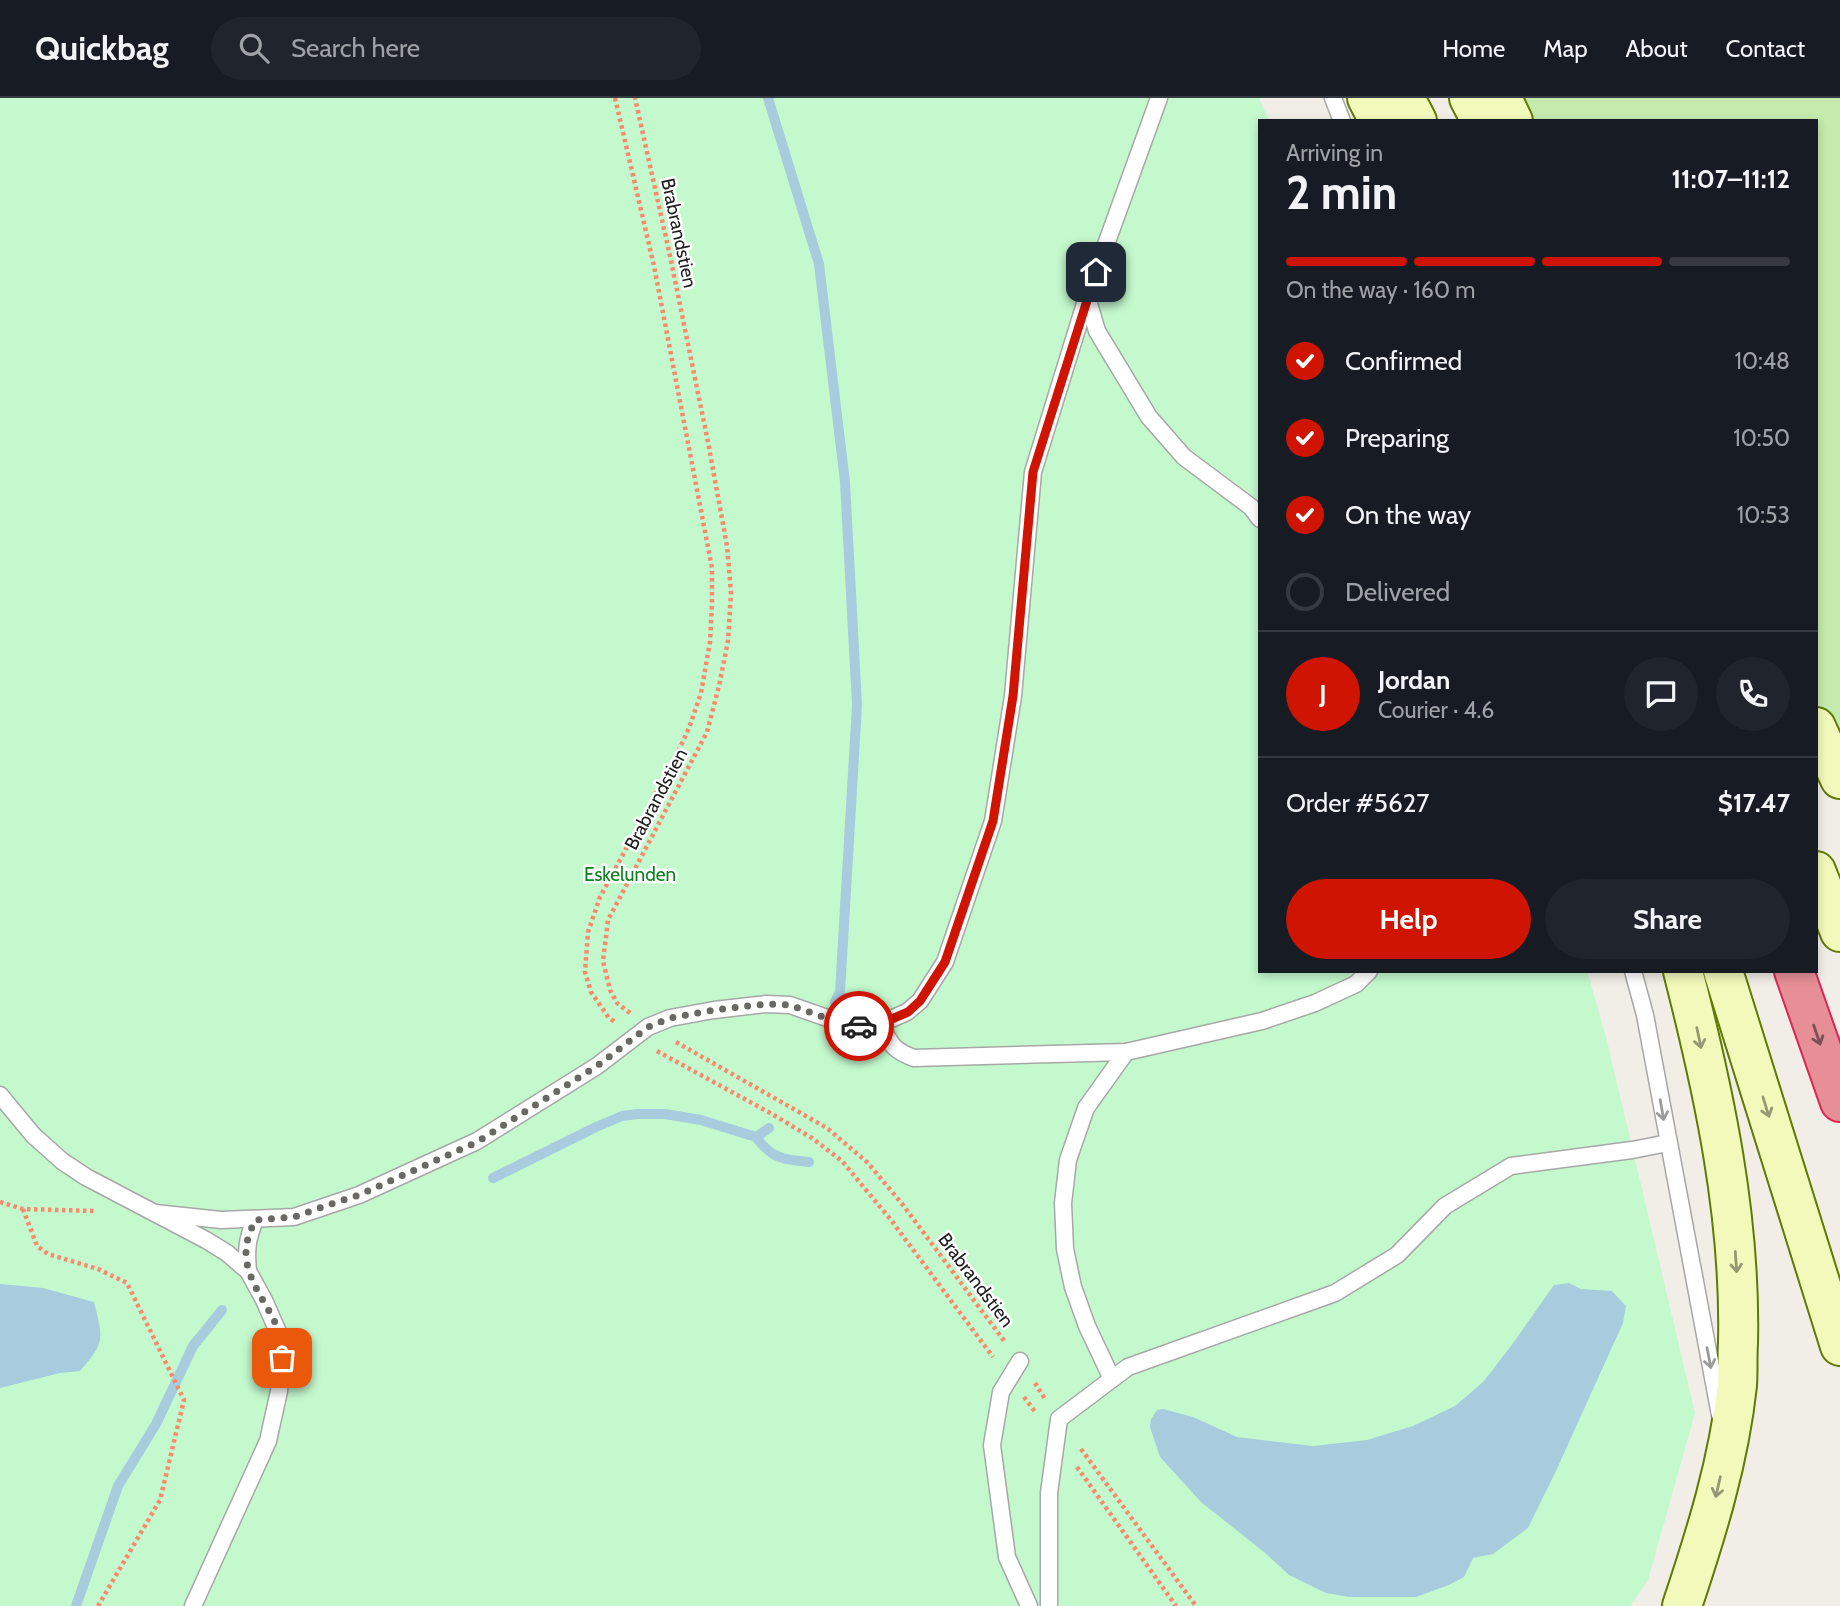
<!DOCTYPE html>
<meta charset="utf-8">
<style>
body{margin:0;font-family:Cabin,sans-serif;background:#20242c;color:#f1f3f6;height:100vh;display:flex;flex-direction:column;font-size:26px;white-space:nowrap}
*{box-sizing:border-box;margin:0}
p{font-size:23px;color:#9ea1a6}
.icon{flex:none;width:38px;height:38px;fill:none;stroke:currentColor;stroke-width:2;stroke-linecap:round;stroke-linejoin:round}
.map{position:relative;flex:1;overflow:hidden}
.panel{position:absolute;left:1258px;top:21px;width:560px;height:854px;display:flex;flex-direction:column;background:#171b24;border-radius:0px;box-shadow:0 4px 10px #0003}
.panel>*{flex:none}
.pin{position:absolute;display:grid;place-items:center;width:60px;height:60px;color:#fff;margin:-30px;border-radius:14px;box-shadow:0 4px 10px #0006}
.courier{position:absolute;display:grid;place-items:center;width:70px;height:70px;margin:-35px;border:5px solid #cf1401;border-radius:50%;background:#fff;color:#222;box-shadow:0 2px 9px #0007}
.summary em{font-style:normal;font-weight:800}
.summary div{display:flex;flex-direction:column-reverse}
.summary{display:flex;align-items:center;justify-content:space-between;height:119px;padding:0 28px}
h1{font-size:46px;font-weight:800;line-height:52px}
.bar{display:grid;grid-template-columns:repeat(4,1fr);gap:10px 7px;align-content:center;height:84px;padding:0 28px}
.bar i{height:9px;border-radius:5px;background:#363941}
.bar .current{background:#cf1401}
.bar p{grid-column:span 4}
.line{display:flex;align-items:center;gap:18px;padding:0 28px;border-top:2px solid #363941}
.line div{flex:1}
.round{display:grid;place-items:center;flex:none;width:74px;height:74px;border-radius:37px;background:#20242c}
ol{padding:0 28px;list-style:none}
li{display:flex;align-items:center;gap:21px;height:77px}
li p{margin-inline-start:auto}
li .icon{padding:7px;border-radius:50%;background:#cf1401;color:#fff;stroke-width:4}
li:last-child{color:#9ea1a6}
li i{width:38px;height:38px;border:4px solid #363941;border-radius:50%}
.primary-button{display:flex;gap:14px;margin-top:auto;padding:14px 28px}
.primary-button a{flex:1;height:80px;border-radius:42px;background:#cf1401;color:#fff;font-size:28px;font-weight:800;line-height:80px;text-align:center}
.primary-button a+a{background:#20242c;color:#f1f3f6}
header{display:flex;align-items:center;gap:42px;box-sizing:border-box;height:98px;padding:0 35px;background:#171b24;border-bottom:2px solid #363941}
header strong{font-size:33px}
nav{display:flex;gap:38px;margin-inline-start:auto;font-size:24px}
.search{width:490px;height:63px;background:#20242c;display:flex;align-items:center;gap:18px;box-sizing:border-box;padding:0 24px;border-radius:38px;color:#9ea1a6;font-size:26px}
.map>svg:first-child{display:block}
.grass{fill:#c5eaad}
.park{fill:#c4f9ce}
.water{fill:#a7ccde}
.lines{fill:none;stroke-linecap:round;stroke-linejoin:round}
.stream{stroke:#a7ccde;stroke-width:10}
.lane-casing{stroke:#a7a7a7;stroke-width:19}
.secondary-casing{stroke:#617905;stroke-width:42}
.highway-casing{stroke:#db2754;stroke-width:42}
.path{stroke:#f98a6f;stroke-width:4.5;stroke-dasharray:3.5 3.5;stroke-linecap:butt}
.lane{stroke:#fff;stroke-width:16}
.secondary{stroke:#f1fabb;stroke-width:38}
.highway{stroke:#e78f97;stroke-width:38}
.oneway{stroke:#7a5256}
.oneway2{stroke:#939875}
.oneway3{stroke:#9b9b9b}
.done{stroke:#696865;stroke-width:7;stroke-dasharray:0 12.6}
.route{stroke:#cf1401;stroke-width:9}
.labels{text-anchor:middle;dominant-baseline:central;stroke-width:5;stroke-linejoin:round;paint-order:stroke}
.street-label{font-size:19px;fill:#202020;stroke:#fff}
.park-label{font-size:19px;fill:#0c8020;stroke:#fff}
</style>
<header>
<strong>Quickbag</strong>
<div class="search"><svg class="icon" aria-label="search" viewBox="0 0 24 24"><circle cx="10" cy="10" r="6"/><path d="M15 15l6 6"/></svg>Search here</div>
<nav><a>Home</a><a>Map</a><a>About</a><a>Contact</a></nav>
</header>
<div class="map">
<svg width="1840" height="1508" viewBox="0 0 1840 1508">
<rect width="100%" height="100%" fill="#f0eee6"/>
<path class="grass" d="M1516 0H1840V650L1816 602V23H1528Z"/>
<path class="park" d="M0 0H1259L1269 23H1260V873H1587L1606 939 1695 1315 1648 1482 1630 1508H0Z"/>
<g class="water">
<path d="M1569 1185 1581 1191 1612 1193 1626 1208 1623 1225 1556 1373 1528 1430 1493 1456 1473 1460 1464 1479 1449 1487 1416 1499H1349L1326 1495 1289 1477 1264 1454 1201 1404 1160 1359 1150 1329 1151 1321 1157 1312 1163 1311 1193 1319 1237 1339 1313 1348 1367 1342 1413 1328 1455 1308 1483 1284 1511 1248 1554 1187Z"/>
<path d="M0 1186 43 1190 94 1204C103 1241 106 1243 80 1273L60 1275 0 1290Z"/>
</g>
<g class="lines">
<g class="stream">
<path d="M768 0 819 166 845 384 857 607 840 894 835 904"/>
<path d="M756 1039C772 1061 785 1062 809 1064"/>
<path d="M493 1080 596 1029 622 1018 638 1016H665L701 1022 756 1039 769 1030"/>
<path d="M76 1508 118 1388 156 1326 193 1248 222 1212"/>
</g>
<defs>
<g id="lane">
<path d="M1159 0 1087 199 1097 233 1149 319 1184 359 1251 409 1260 421"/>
<path d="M1333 0 1342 23"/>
<path d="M1633 873 1645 917 1720 1317"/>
<path d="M880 926C891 946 892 952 914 960L1126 954 1262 923 1315 905 1356 886 1369 873"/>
<path d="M0 997 33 1037 62 1063 86 1079 206 1142 227 1155 248 1173 264 1202 282 1243V1260L279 1293 268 1343 193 1508"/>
<path d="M155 1115 221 1122 294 1119 359 1097 477 1043 597 968 648 929 670 920 714 912 766 906 790 907 853 929 880 926 907 914 920 903 945 864 993 723 1013 598 1033 374 1087 199"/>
<path d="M248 1173C246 1152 247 1141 255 1122"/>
<path d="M1020 1263 1001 1294 992 1347 1007 1459 1029 1508"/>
<path d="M1112 1281 1087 1228 1073 1189 1065 1151 1063 1105 1068 1062 1086 1010 1126 954"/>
<path d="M1049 1508V1395L1059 1321 1128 1269 1335 1195 1397 1157 1445 1108 1511 1068 1632 1052 1668 1045"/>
</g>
<g id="secondary">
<path d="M1367 0 1379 23"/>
<path d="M1405 0 1417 23"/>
<path d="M1469 0 1481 23"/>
<path d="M1502 0 1513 23"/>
<path d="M1816 629 1840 681"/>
<path d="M1816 773 1840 834"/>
<path d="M1723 873 1840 1248"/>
<path d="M1682 1508C1706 1436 1729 1363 1737 1287 1738 1273 1737 1259 1738 1245 1741 1119 1714 994 1683 873"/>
</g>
<path id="highway" d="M1794 873 1840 1004"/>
</defs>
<use href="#lane" class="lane-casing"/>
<use href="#secondary" class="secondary-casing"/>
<use href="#highway" class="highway-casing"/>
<g class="path">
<path d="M615 0 654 168 712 470V506L710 544 701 595 689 630 677 656 600 799 588 834 585 874 591 894 609 920 615 924"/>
<path d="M630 915 617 905 610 892 603 863 608 822 707 634 719 588 728 543 731 495 727 448 708 344 670 158 635 0"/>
<path d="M676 944 827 1030 868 1065 903 1107 1005 1244"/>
<path d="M657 953 772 1016 812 1040 842 1063 891 1122 993 1259"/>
<path d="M0 1104 23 1111 95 1113"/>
<path d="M23 1111 37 1148 48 1156 98 1171 127 1185 184 1302 160 1402 98 1508"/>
<path d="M1035 1285 1045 1301"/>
<path d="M1024 1299 1036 1315"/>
<path d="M1081 1351 1196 1508"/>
<path d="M1077 1369 1176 1508"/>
</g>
<use href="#lane" class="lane"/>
<use href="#secondary" class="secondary"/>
<use href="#highway" class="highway"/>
</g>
<defs><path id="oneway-shaft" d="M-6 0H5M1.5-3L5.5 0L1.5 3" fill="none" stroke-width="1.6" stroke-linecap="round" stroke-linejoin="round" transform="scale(1.75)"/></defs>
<use class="oneway" href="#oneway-shaft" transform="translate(1817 937) rotate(71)"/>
<g class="oneway2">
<use href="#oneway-shaft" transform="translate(1699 940) rotate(78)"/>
<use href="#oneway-shaft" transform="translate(1766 1009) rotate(73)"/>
<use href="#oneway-shaft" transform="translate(1736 1164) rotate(86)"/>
<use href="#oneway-shaft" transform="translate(1718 1389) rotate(103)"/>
</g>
<g class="oneway3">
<use href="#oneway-shaft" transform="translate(1662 1012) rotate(80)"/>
<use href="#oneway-shaft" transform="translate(1709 1260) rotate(79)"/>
</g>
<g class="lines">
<path class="done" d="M282 1260C282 1255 283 1249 282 1244 275 1212 245 1186 246 1153 246 1142 251 1132 255 1122L294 1119 337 1104 359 1097 477 1044 597 968 648 929 670 920 714 912 766 906 790 907 840 925 853 929 859 928"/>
<path class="route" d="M859 928 880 926 908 914 920 903 945 864 993 723 1013 598 1033 374 1096 174"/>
</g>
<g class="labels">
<g class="street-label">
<text transform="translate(679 135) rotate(78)">Brabrandstien</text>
<text transform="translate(656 701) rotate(-62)">Brabrandstien</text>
<text transform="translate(976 1182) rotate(53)">Brabrandstien</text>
</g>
<g class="park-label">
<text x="630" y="776">Eskelunden</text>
</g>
</g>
</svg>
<div class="pin" style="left:282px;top:1260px;background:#ea580c"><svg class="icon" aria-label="bag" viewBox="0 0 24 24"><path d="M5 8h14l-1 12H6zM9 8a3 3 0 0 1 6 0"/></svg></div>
<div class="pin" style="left:1096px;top:174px;background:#1f2937"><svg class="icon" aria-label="home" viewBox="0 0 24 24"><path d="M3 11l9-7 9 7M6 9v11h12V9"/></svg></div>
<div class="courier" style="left:859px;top:928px"><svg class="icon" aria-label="car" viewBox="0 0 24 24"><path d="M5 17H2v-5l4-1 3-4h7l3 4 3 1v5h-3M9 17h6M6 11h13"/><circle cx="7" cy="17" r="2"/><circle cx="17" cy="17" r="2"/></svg></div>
<section class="panel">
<div class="summary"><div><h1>2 min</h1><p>Arriving in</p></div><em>11:07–11:12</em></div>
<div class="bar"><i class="current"></i><i class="current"></i><i class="current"></i><i></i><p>On the way · 160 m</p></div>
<ol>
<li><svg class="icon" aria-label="check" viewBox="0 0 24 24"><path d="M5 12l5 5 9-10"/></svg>Confirmed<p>10:48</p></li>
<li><svg class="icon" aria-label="check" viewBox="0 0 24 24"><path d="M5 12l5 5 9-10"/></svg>Preparing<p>10:50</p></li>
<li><svg class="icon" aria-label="check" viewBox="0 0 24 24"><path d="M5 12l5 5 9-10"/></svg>On the way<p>10:53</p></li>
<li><i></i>Delivered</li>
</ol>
<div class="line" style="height:126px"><b class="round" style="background:#cf1401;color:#fff">J</b><div><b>Jordan</b><p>Courier · 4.6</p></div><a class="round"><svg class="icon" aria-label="chat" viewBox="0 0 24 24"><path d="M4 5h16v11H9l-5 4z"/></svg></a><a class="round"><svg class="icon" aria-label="phone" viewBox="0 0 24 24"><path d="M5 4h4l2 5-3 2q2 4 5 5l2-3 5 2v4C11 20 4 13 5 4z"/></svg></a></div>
<div class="line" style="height:91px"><div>Order #5627</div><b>$17.47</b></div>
<div class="primary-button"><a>Help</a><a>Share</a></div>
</section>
</div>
